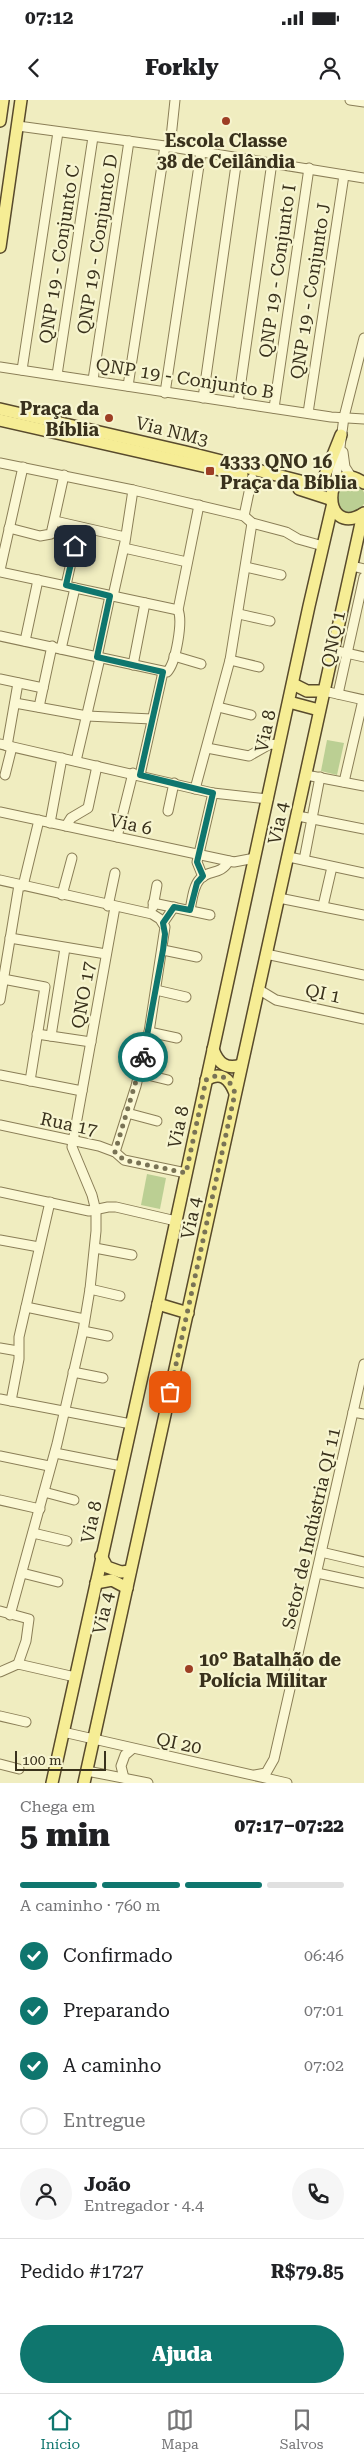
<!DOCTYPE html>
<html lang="pt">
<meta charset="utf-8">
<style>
body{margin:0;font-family:"Roboto Serif",serif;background:#f6f6f6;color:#202124;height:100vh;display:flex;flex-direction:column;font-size:19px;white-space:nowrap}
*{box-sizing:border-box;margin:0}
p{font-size:16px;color:#757577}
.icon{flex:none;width:28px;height:28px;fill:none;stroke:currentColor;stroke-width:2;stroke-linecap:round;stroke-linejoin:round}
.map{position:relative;height:1683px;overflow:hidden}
.details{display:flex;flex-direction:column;background:#fff;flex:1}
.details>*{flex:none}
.scale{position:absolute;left:15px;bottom:12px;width:91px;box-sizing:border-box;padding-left:5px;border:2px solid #39311c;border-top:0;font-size:14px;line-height:18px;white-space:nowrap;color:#39311c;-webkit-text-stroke:4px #f7f5d0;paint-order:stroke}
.pin{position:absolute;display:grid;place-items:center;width:42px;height:42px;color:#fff;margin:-21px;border-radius:10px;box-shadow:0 2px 8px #0006}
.courier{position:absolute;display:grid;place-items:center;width:50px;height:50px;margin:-25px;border:4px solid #0f766e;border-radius:50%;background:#fff;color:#222;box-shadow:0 1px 6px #0007}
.overview em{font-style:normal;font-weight:800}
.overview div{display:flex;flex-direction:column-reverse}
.overview{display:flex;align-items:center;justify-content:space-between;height:85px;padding:0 20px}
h1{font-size:32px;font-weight:800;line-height:38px}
.bar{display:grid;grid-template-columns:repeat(4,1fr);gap:8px 5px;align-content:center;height:60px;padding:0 20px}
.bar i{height:6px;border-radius:4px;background:#e0e0e0}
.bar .on{background:#0f766e}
.bar p{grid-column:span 4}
.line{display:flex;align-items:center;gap:12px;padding:0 20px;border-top:1px solid #e0e0e0}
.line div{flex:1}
.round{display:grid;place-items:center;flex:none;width:52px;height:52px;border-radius:26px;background:#f6f6f6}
ol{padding:0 20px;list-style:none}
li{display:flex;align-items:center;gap:15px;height:55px}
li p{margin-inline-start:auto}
li .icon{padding:5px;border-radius:50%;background:#0f766e;color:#fff;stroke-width:4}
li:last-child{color:#757577}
li i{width:28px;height:28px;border:2px solid #e0e0e0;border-radius:50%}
.primary-button{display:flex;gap:10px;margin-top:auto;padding:10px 20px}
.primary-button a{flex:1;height:58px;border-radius:30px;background:#0f766e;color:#fff;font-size:20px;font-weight:800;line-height:58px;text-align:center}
.status{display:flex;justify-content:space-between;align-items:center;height:35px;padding:0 25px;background:#fff;direction:ltr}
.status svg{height:14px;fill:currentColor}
header{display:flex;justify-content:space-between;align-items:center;height:65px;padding:0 20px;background:#fff;font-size:22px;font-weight:800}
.menu{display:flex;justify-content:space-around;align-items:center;height:70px;border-top:1px solid #e0e0e0;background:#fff;font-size:14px;color:#757577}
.menu a{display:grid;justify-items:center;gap:2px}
.menu .on{color:#0f766e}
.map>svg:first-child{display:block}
.green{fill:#bbcf93}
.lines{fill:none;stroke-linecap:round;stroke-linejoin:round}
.minor-casing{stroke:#8a7e57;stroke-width:11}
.major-casing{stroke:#584a2c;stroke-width:14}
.minor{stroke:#fbf8d4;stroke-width:9}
.major{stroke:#f6ed95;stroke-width:11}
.done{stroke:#797355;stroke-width:5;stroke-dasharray:0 9}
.route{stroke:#0f766e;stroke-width:6}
.poi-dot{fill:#9d3e24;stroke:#f7f5d0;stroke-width:2}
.labels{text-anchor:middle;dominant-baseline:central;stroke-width:4.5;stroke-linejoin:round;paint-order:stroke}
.poi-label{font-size:18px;font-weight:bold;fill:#39311c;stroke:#f7f5d0;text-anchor:start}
.street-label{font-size:18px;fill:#39311c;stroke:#f7f5d0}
</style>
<div class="status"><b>07:12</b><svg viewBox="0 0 49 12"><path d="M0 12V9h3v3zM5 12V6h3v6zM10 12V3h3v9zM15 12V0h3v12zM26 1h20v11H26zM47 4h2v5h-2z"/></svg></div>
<header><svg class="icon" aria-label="back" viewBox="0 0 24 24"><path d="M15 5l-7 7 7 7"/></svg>Forkly<svg class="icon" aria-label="person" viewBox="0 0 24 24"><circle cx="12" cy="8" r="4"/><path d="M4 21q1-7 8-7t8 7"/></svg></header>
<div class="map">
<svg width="364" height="1683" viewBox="0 0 364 1683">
<rect width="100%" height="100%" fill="#f0edc0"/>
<g class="green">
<circle cx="350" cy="398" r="15"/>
<path d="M327 640 344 643 337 675 321 671Z"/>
<path d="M147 1074 166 1078 160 1109 141 1105Z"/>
</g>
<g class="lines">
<defs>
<g id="minor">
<path d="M350 0 364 2"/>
<path d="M18 26 165 46 364 78"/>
<path d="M170 47 175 0"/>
<path d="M0 267 331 317 364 319"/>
<path d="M22 270 58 32"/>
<path d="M57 275 93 37"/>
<path d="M93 280 129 41"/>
<path d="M128 286 165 46"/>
<path d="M165 293 201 52"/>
<path d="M203 298 237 58"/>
<path d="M238 303 272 62"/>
<path d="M274 308 309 68"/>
<path d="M308 313 344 75"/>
<path d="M343 352 345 367 352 378"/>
<path d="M0 363 133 390 244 416 252 423 286 432 298 439 323 446"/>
<path d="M335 385 344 317 364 238"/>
<path d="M244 416 252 378"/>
<path d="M55 421 125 437"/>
<path d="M9 428 40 436 51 434 64 375"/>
<path d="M124 448 187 462"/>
<path d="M352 466 364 469"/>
<path d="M246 467 281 475"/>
<path d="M0 470 23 367"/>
<path d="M0 472 178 510"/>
<path d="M66 485 79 427"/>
<path d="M113 496 125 442 133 390"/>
<path d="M239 514 270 521"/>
<path d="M0 536 167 572C176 563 183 521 178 510L199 405"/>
<path d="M25 541 38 480"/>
<path d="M61 549 75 488"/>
<path d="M333 550 364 557"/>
<path d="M174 556 201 564"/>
<path d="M97 557 110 496"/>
<path d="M230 560 259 567"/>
<path d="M133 565 145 503"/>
<path d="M0 579 43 588"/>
<path d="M324 591 364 600"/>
<path d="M338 594 364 477"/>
<path d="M15 603 87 616 152 619"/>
<path d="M39 607 52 546"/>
<path d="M218 607 251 615"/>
<path d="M0 644 213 693 268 699"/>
<path d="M7 646 18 583"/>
<path d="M207 648 249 656 270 644 279 645"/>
<path d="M76 661 100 558"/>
<path d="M5 675 12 647"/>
<path d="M140 675 163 572"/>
<path d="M306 675 364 686"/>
<path d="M344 682 363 600"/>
<path d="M195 689 230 560 252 423"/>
<path d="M168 711 174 683"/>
<path d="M0 712 234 762 255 758"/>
<path d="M298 716 364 729"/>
<path d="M50 723 62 658"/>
<path d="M66 726 71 718 88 708 97 666"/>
<path d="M117 737 133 673"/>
<path d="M289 757 364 773"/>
<path d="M304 760 320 677"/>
<path d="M203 777 197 762 213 693"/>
<path d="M0 780 152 814 160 819 165 827 149 932 136 986 115 1052"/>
<path d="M23 786 39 720"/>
<path d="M62 795 72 758"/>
<path d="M279 798 364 815"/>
<path d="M153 803 210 815"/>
<path d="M108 806 115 773"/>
<path d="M323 806 332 767"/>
<path d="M153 807 157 785"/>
<path d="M190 810C192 801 193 786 200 779 209 769 220 776 229 761"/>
<path d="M163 823 174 807"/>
<path d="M10 838 106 854"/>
<path d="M163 850 197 857"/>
<path d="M266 854 364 875"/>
<path d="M3 879 45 887 30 981"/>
<path d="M258 889 276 900 364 919"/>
<path d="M156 890 186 897"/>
<path d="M0 900 19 785"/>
<path d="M149 932 177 938"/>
<path d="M37 934 91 942"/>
<path d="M51 936 65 848"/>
<path d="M139 973 168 980"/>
<path d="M0 975 82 991"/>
<path d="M127 1013 157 1021"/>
<path d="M0 1025 99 1046 115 1052 124 1060 186 1073"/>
<path d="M0 1092 89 1111 108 1107H116L176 1121"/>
<path d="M0 1140 39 1147"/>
<path d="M95 1148 132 1155"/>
<path d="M90 1189 120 1196"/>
<path d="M26 1207 84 1219"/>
<path d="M83 1231 108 1236"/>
<path d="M0 1248 18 1251"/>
<path d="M73 1272 103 1278"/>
<path d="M0 1299 131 1324"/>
<path d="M11 1301 19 1259V1237L50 1102"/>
<path d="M353 1312 364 1314"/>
<path d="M55 1353 121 1366"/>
<path d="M0 1356 49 1366"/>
<path d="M44 1392 74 1400"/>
<path d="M0 1400 40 1409"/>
<path d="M33 1433 67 1441"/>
<path d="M321 1452 364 1462"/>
<path d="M22 1473 58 1482"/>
<path d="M317 1473 364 1483"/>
<path d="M0 1511 29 1519 26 1541 18 1564"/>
<path d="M10 1515 57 1344 83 1231 90 1189 96 1131V1111L92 1095 72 1047 115 807"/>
<path d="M0 1572 18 1564 75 1577"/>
<path d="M0 1616 26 1622"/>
<path d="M63 1632 287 1683"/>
<path d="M0 1664 19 1669"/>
<path d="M87 1671 148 1683"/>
<path d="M255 1675 266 1673 274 1659 364 1264"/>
<path d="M124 1678 121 1666 125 1655 132 1649"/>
</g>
<g id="major">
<path d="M0 21 3 0"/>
<path d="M0 147 21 0"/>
<path d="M0 309 186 352 312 384 335 385"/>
<path d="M0 320 242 375"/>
<path d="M364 383C321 354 321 441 364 413"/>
<path d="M321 385 341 335"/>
<path d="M299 389 330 399"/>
<path d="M293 584 307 591H324"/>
<path d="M289 602 319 610"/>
<path d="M213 949C218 963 226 970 241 965"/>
<path d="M206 980C221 971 229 978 235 993"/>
<path d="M158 1204 188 1213"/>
<path d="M101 1456 107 1467 121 1472 130 1471"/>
<path d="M96 1483 112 1480 127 1488"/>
<path d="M52 1683 160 1195 309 506 332 407"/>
<path d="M84 1683 363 414"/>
</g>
</defs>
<use href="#minor" class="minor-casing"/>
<use href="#major" class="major-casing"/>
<use href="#minor" class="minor"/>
<use href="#major" class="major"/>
</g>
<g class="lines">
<path class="done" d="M143 957 115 1052 124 1060 186 1073 206 980C221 971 229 978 235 993L170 1292"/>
<path class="route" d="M75 446 66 485 110 496 97 557 163 572 140 675 213 693 197 762 203 776 197 783 190 810 174 807 163 823 165 834 163 850 143 957"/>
</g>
<g class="poi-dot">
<circle cx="226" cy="21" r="5"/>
<circle cx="109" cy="318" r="5"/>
<rect x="205" y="366" width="10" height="10" rx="2.5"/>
<circle cx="189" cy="1569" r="5"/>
</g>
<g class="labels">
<g class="poi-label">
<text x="226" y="40" text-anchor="middle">Escola Classe<tspan x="226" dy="21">38 de Ceilândia</tspan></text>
<text x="99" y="308" text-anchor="end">Praça da<tspan x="99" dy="21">Bíblia</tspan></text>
<text x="220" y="361">4333 QNO 16<tspan x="220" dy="21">Praça da Bíblia</tspan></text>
<text x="199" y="1559">10° Batalhão de<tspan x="199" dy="21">Polícia Militar</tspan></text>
</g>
<g class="street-label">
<text transform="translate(97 144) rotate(-81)">QNP 19 - Conjunto D</text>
<text transform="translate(59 154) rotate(-81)">QNP 19 - Conjunto C</text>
<text transform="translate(277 171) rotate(-82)">QNP 19 - Conjunto I</text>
<text transform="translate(310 191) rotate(-81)">QNP 19 - Conjunto J</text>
<text transform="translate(185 278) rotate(9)">QNP 19 - Conjunto B</text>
<text transform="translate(172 331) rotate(14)">Via NM3</text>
<text transform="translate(333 539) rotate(-78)">QNQ 1</text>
<text transform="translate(265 631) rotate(-78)">Via 8</text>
<text transform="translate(278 723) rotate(-78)">Via 4</text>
<text transform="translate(131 724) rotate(12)">Via 6</text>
<text transform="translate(323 893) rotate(12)">QI 1</text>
<text transform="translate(83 895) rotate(-80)">QNO 17</text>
<text transform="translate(69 1024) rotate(12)">Rua 17</text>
<text transform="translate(178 1027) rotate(-78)">Via 8</text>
<text transform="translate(191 1118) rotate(-78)">Via 4</text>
<text transform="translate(91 1422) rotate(-78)">Via 8</text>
<text transform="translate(311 1428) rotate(-77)">Setor de Indústria QI 11</text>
<text transform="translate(103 1513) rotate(-77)">Via 4</text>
<text transform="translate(179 1643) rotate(12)">QI 20</text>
</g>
</g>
</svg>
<div class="scale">100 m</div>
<div class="pin" style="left:170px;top:1292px;background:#ea580c"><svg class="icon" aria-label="bag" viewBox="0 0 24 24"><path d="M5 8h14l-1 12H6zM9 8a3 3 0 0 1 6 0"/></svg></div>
<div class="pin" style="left:75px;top:446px;background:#1f2937"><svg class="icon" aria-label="home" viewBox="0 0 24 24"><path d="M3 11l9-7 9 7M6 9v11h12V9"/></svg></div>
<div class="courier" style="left:143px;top:957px"><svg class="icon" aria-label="bike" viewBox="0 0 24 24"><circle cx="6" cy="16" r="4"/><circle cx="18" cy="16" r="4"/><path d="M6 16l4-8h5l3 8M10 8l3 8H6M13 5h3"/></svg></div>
</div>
<section class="details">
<div class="overview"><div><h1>5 min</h1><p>Chega em</p></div><em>07:17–07:22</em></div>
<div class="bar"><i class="on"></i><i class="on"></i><i class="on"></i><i></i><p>A caminho · 760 m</p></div>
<ol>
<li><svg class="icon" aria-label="check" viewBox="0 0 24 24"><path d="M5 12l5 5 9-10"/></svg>Confirmado<p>06:46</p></li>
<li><svg class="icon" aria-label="check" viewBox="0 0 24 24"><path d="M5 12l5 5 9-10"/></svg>Preparando<p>07:01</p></li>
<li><svg class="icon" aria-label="check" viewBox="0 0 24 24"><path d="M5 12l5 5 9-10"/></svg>A caminho<p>07:02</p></li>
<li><i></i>Entregue</li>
</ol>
<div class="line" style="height:90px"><a class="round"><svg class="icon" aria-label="person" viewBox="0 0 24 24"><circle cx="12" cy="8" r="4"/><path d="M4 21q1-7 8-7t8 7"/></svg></a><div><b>João</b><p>Entregador · 4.4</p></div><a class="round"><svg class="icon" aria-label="phone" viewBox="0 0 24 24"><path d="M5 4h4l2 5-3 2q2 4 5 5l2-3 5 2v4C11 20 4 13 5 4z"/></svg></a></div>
<div class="line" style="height:65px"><div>Pedido #1727</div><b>R$79.85</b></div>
<div class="primary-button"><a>Ajuda</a></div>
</section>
<nav class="menu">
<a class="on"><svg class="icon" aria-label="home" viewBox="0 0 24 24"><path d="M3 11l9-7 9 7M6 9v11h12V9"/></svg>Início</a>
<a><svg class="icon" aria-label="map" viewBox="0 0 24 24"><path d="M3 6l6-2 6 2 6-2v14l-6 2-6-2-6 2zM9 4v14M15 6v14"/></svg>Mapa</a>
<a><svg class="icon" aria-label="saved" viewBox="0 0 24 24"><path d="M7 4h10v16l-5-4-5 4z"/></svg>Salvos</a>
</nav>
